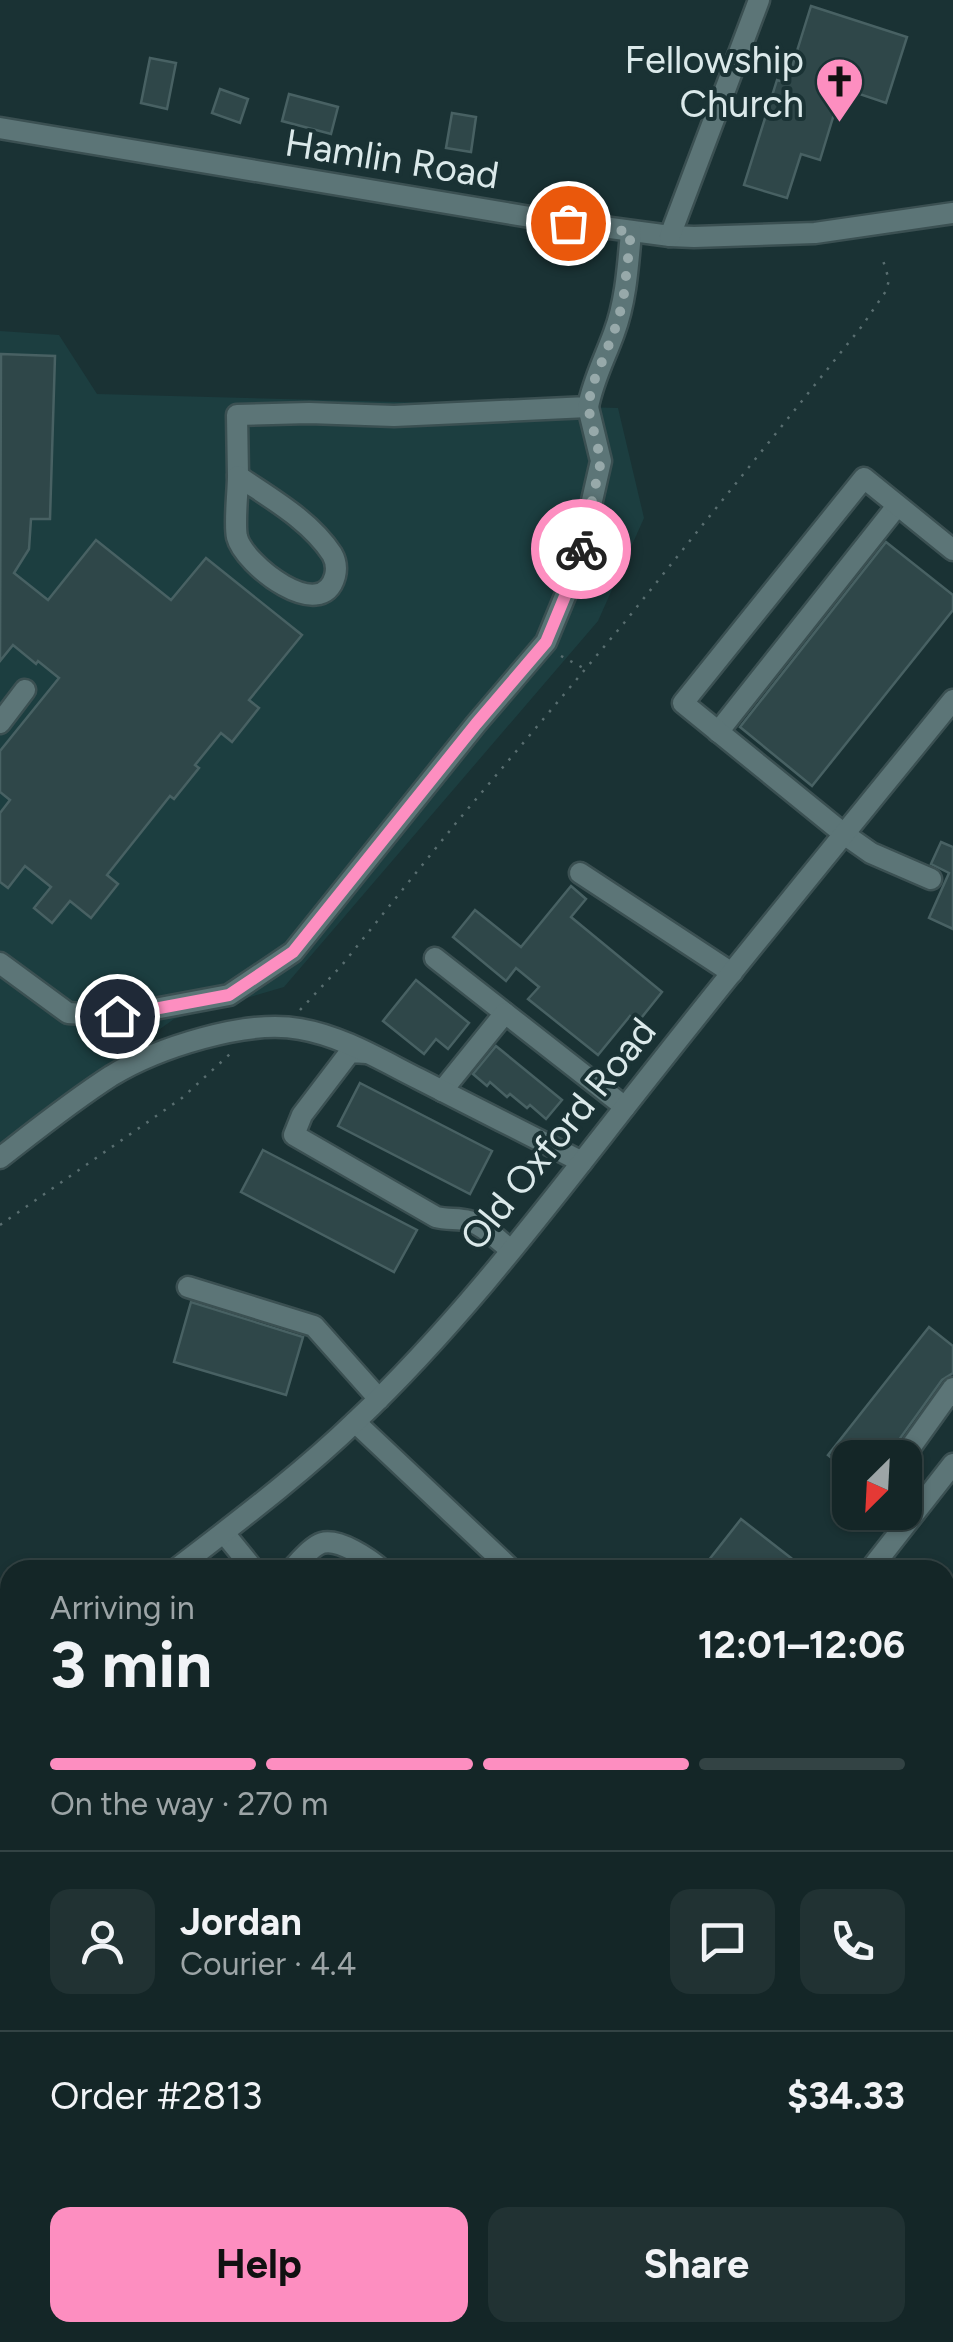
<!DOCTYPE html>
<meta charset="utf-8">
<style>
body{margin:0;font-family:Figtree,sans-serif;background:#213233;color:#f1f3f6;height:100vh;display:flex;flex-direction:column;font-size:38px;white-space:nowrap}
*{box-sizing:border-box;margin:0}
p{font-size:32px;color:#9da5a7}
.icon{flex:none;width:55px;height:55px;fill:none;stroke:currentColor;stroke-width:2;stroke-linecap:round;stroke-linejoin:round}
.map{position:relative;flex:1;overflow:hidden}
.drawer{position:absolute;left:0px;top:1560px;width:955px;height:782px;display:flex;flex-direction:column;background:#142627;border-radius:30px 30px 0 0;box-shadow:0 2px 8px #0004,0 0 0 2px #334344}
.drawer>*{flex:none}
.needle{width:65px;rotate:204deg}
.buttons{position:absolute;left:832px;top:1440px;display:grid;gap:20px}
.buttons a{display:grid;place-items:center;width:90px;height:90px;border-radius:20px;background:#142627;box-shadow:0 2px 8px #0004,0 0 0 2px #334344;font-size:50px}
.pin{position:absolute;display:grid;place-items:center;width:85px;height:85px;color:#fff;margin:-42px;border:5px solid #fff;border-radius:50%;box-shadow:0 2px 10px #0007}
.courier{position:absolute;display:grid;place-items:center;width:100px;height:100px;margin:-50px;border:8px solid #fd8ec0;border-radius:50%;background:#fff;color:#222;box-shadow:0 2px 12px #0007}
.headline em{font-style:normal;font-weight:700}
.headline div{display:flex;flex-direction:column-reverse}
.headline{display:flex;align-items:center;justify-content:space-between;height:170px;padding:0 50px}
h1{font-size:65px;font-weight:700;line-height:75px}
.bar{display:grid;grid-template-columns:repeat(4,1fr);gap:15px 10px;align-content:center;height:120px;padding:0 50px}
.bar i{height:12px;border-radius:8px;background:#334344}
.bar .on{background:#fd8ec0}
.bar p{grid-column:span 4}
.line{display:flex;align-items:center;gap:25px;padding:0 50px;border-top:2px solid #334344}
.line div{flex:1}
.round{display:grid;place-items:center;flex:none;width:105px;height:105px;border-radius:20px;background:#213233}
.cta{display:flex;gap:20px;margin-top:auto;padding:20px 50px}
.cta a{flex:1;height:115px;border-radius:20px;background:#fd8ec0;color:#111;font-size:40px;font-weight:700;line-height:115px;text-align:center}
.cta a+a{background:#213233;color:#f1f3f6}
.map>svg:first-child{display:block}
.built{fill:#1c3e40}
.building{fill:#2f4749;stroke:#486163;stroke-width:2.5}
.lines{fill:none;stroke-linecap:round;stroke-linejoin:round}
.minor-casing{stroke:#3b5052;stroke-width:25}
.path{stroke:#596e70;stroke-width:2.5;stroke-dasharray:2.5 8;stroke-linecap:butt}
.minor{stroke:#5c7577;stroke-width:20}
.done{stroke:#97a9aa;stroke-width:10;stroke-dasharray:0 18}
.route{stroke:#fd8ec0;stroke-width:12}
.labels{text-anchor:middle;dominant-baseline:central;stroke-width:8;stroke-linejoin:round;paint-order:stroke}
.poi-label{font-size:38px;fill:#dbe9ea;stroke:#1a3234;text-anchor:end}
.street-label{font-size:38px;fill:#dbe9ea;stroke:#1a3234}
</style>
<div class="map">
<svg width="953" height="2342" viewBox="0 0 953 2342">
<rect width="100%" height="100%" fill="#1a3234"/>
<g class="built">
<path d="M0 331 59 335 97 394 618 408 644 518 598 621 284 987 174 1019 0 1143Z"/>
<path d="M10 1731V2332L174 2333 171 2342H0V1739Z"/>
</g>
<g class="building">
<path d="M811 6 907 37 886 103 842 88 820 160 801 154 787 198 744 185 777 80 787 83Z"/>
<path d="M150 58 176 63 167 109 141 103Z"/>
<path d="M220 89 248 99 240 123 212 113Z"/>
<path d="M289 94 338 107 331 134 282 121Z"/>
<path d="M452 113 476 117 471 152 446 148Z"/>
<path d="M1 354 55 356 50 519H31L29 549 14 573 48 600 96 540 171 600 206 558 302 635 249 700 259 708 232 742 221 733 195 765 199 768 174 799 170 796 107 875 118 884 91 918 70 901 52 923 34 908 51 887 25 866 8 888 0 882V813L10 800 0 792V751L59 678 38 661 36 664 13 645 0 661Z"/>
<path d="M886 542 953 595V610L812 786 740 727Z"/>
<path d="M941 842 953 847V929L929 918 949 873 931 864Z"/>
<path d="M571 886 586 899 571 917 662 992 638 1022 630 1016 598 1055 528 999 539 987 516 968 506 981 453 937 475 910 521 947Z"/>
<path d="M416 980 469 1023 448 1049 436 1039 424 1054 383 1021Z"/>
<path d="M496 1046 562 1100 546 1119 530 1105 527 1108 510 1094 507 1097 490 1082 487 1086 473 1074Z"/>
<path d="M360 1083 492 1151 470 1194 338 1126Z"/>
<path d="M263 1150 417 1230 394 1272 241 1192Z"/>
<path d="M191 1302 303 1337 286 1395 174 1362Z"/>
<path d="M929 1327 953 1346V1373L942 1380 886 1458H850V1473L828 1455Z"/>
<path d="M741 1519 791 1558 781 1570H701Z"/>
</g>
<g class="lines">
<defs>
<g id="minor">
<path d="M0 128 536 218 670 236 694 237 815 233 953 213"/>
<path d="M670 236 759 0"/>
<path d="M238 476 237 415 309 413 394 416 588 407C593 380 605 358 614 333 626 301 628 266 631 232"/>
<path d="M238 476C270 498 310 520 332 554 336 561 337 568 335 576 322 625 244 565 237 537 234 523 238 492 238 476Z"/>
<path d="M0 723 25 690"/>
<path d="M718 732 897 506"/>
<path d="M580 873 732 973"/>
<path d="M931 879 871 853 844 834 683 703 864 478 953 550"/>
<path d="M435 958 505 1013"/>
<path d="M0 963 68 1013 117 1016 229 995 293 952 476 724 546 642 577 567 601 461 588 407"/>
<path d="M367 1053 350 1052 302 1115 294 1135 436 1217C447 1220 459 1218 469 1221 484 1225 499 1241 511 1250"/>
<path d="M442 1091 505 1013 625 1107"/>
<path d="M0 1158C36 1130 72 1101 111 1076 157 1048 246 1019 300 1029 342 1036 381 1060 419 1079 473 1107 528 1134 582 1162"/>
<path d="M188 1287 314 1326 379 1399"/>
<path d="M355 1422 512 1570"/>
<path d="M903 1458 953 1388"/>
<path d="M224 1533 254 1570"/>
<path d="M175 1570C237 1522 300 1475 356 1421 469 1314 562 1186 659 1064 755 942 855 821 953 700"/>
<path d="M291 1570C299 1562 312 1546 322 1543 339 1538 370 1559 382 1570"/>
<path d="M870 1570 953 1464"/>
<path d="M0 1709 10 1701"/>
<path d="M0 1749 10 1761"/>
<path d="M0 1789 10 1803"/>
<path d="M0 1823 10 1816"/>
<path d="M0 1963 10 1956"/>
<path d="M0 2323 10 2326"/>
<path d="M29 2332 35 2335 43 2342"/>
<path d="M94 2342 101 2336"/>
</g>
</defs>
<use href="#minor" class="minor-casing"/>
<g class="path">
<path d="M561 656 585 669"/>
<path d="M300 1010 342 965 456 823 624 623 862 326 886 291 889 280 882 257"/>
<path d="M0 1225 182 1098 231 1053"/>
<path d="M0 2013 10 2016"/>
<path d="M6 2075 10 2072"/>
<path d="M241 2332 249 2342"/>
<path d="M302 2332H311"/>
<path d="M256 2342 268 2336 269 2332"/>
</g>
<use href="#minor" class="minor"/>
</g>
<g class="lines">
<path class="done" d="M568 223 631 232 623 302 614 332 592 386 588 407 601 461 581 549"/>
<path class="route" d="M117 1016 229 995 293 952 476 724 546 642 577 567 581 549"/>
</g>
<defs>
<symbol id="church-pin" viewBox="-11 -11 22 30"><path d="M0 17L-7.5 6A9.5 9.5 0 1 1 7.5 6Z" fill="#fd8ec0" stroke="#1a3234"/><path d="M-1.2-6h2.4v3.5h3.3v2.4h-3.3V6h-2.4V-.1h-3.3v-2.4h3.3Z" fill="#111"/></symbol>
</defs>
<g fill-rule="evenodd">
<use href="#church-pin" x="812" y="54" width="55" height="75"/>
</g>
<g class="labels">
<g class="poi-label">
<text x="804" y="60">Fellowship<tspan x="804" dy="44">Church</tspan></text>
</g>
<g class="street-label">
<text transform="translate(392 159) rotate(9)">Hamlin Road</text>
<text transform="translate(558 1134) rotate(-51)">Old Oxford Road</text>
</g>
</g>
</svg>
<div class="buttons">
<a><svg class="needle" viewBox="-14 -14 28 28"><path d="M0-13l5 13h-10z" fill="#e53935"/><path d="M0 13l5-13h-10z" fill="#9da5a7"/></svg></a>
</div>
<div class="pin" style="left:568px;top:223px;background:#ea580c"><svg class="icon" aria-label="bag" viewBox="0 0 24 24"><path d="M5 8h14l-1 12H6zM9 8a3 3 0 0 1 6 0"/></svg></div>
<div class="pin" style="left:117px;top:1016px;background:#1f2937"><svg class="icon" aria-label="home" viewBox="0 0 24 24"><path d="M3 11l9-7 9 7M6 9v11h12V9"/></svg></div>
<div class="courier" style="left:581px;top:549px"><svg class="icon" aria-label="bike" viewBox="0 0 24 24"><circle cx="6" cy="16" r="4"/><circle cx="18" cy="16" r="4"/><path d="M6 16l4-8h5l3 8M10 8l3 8H6M13 5h3"/></svg></div>
<section class="drawer">
<div class="headline"><div><h1>3 min</h1><p>Arriving in</p></div><em>12:01–12:06</em></div>
<div class="bar"><i class="on"></i><i class="on"></i><i class="on"></i><i></i><p>On the way · 270 m</p></div>
<div class="line" style="height:180px"><a class="round"><svg class="icon" aria-label="person" viewBox="0 0 24 24"><circle cx="12" cy="8" r="4"/><path d="M4 21q1-7 8-7t8 7"/></svg></a><div><b>Jordan</b><p>Courier · 4.4</p></div><a class="round"><svg class="icon" aria-label="chat" viewBox="0 0 24 24"><path d="M4 5h16v11H9l-5 4z"/></svg></a><a class="round"><svg class="icon" aria-label="phone" viewBox="0 0 24 24"><path d="M5 4h4l2 5-3 2q2 4 5 5l2-3 5 2v4C11 20 4 13 5 4z"/></svg></a></div>
<div class="line" style="height:130px"><div>Order #2813</div><b>$34.33</b></div>
<div class="cta"><a>Help</a><a>Share</a></div>
</section>
</div>
